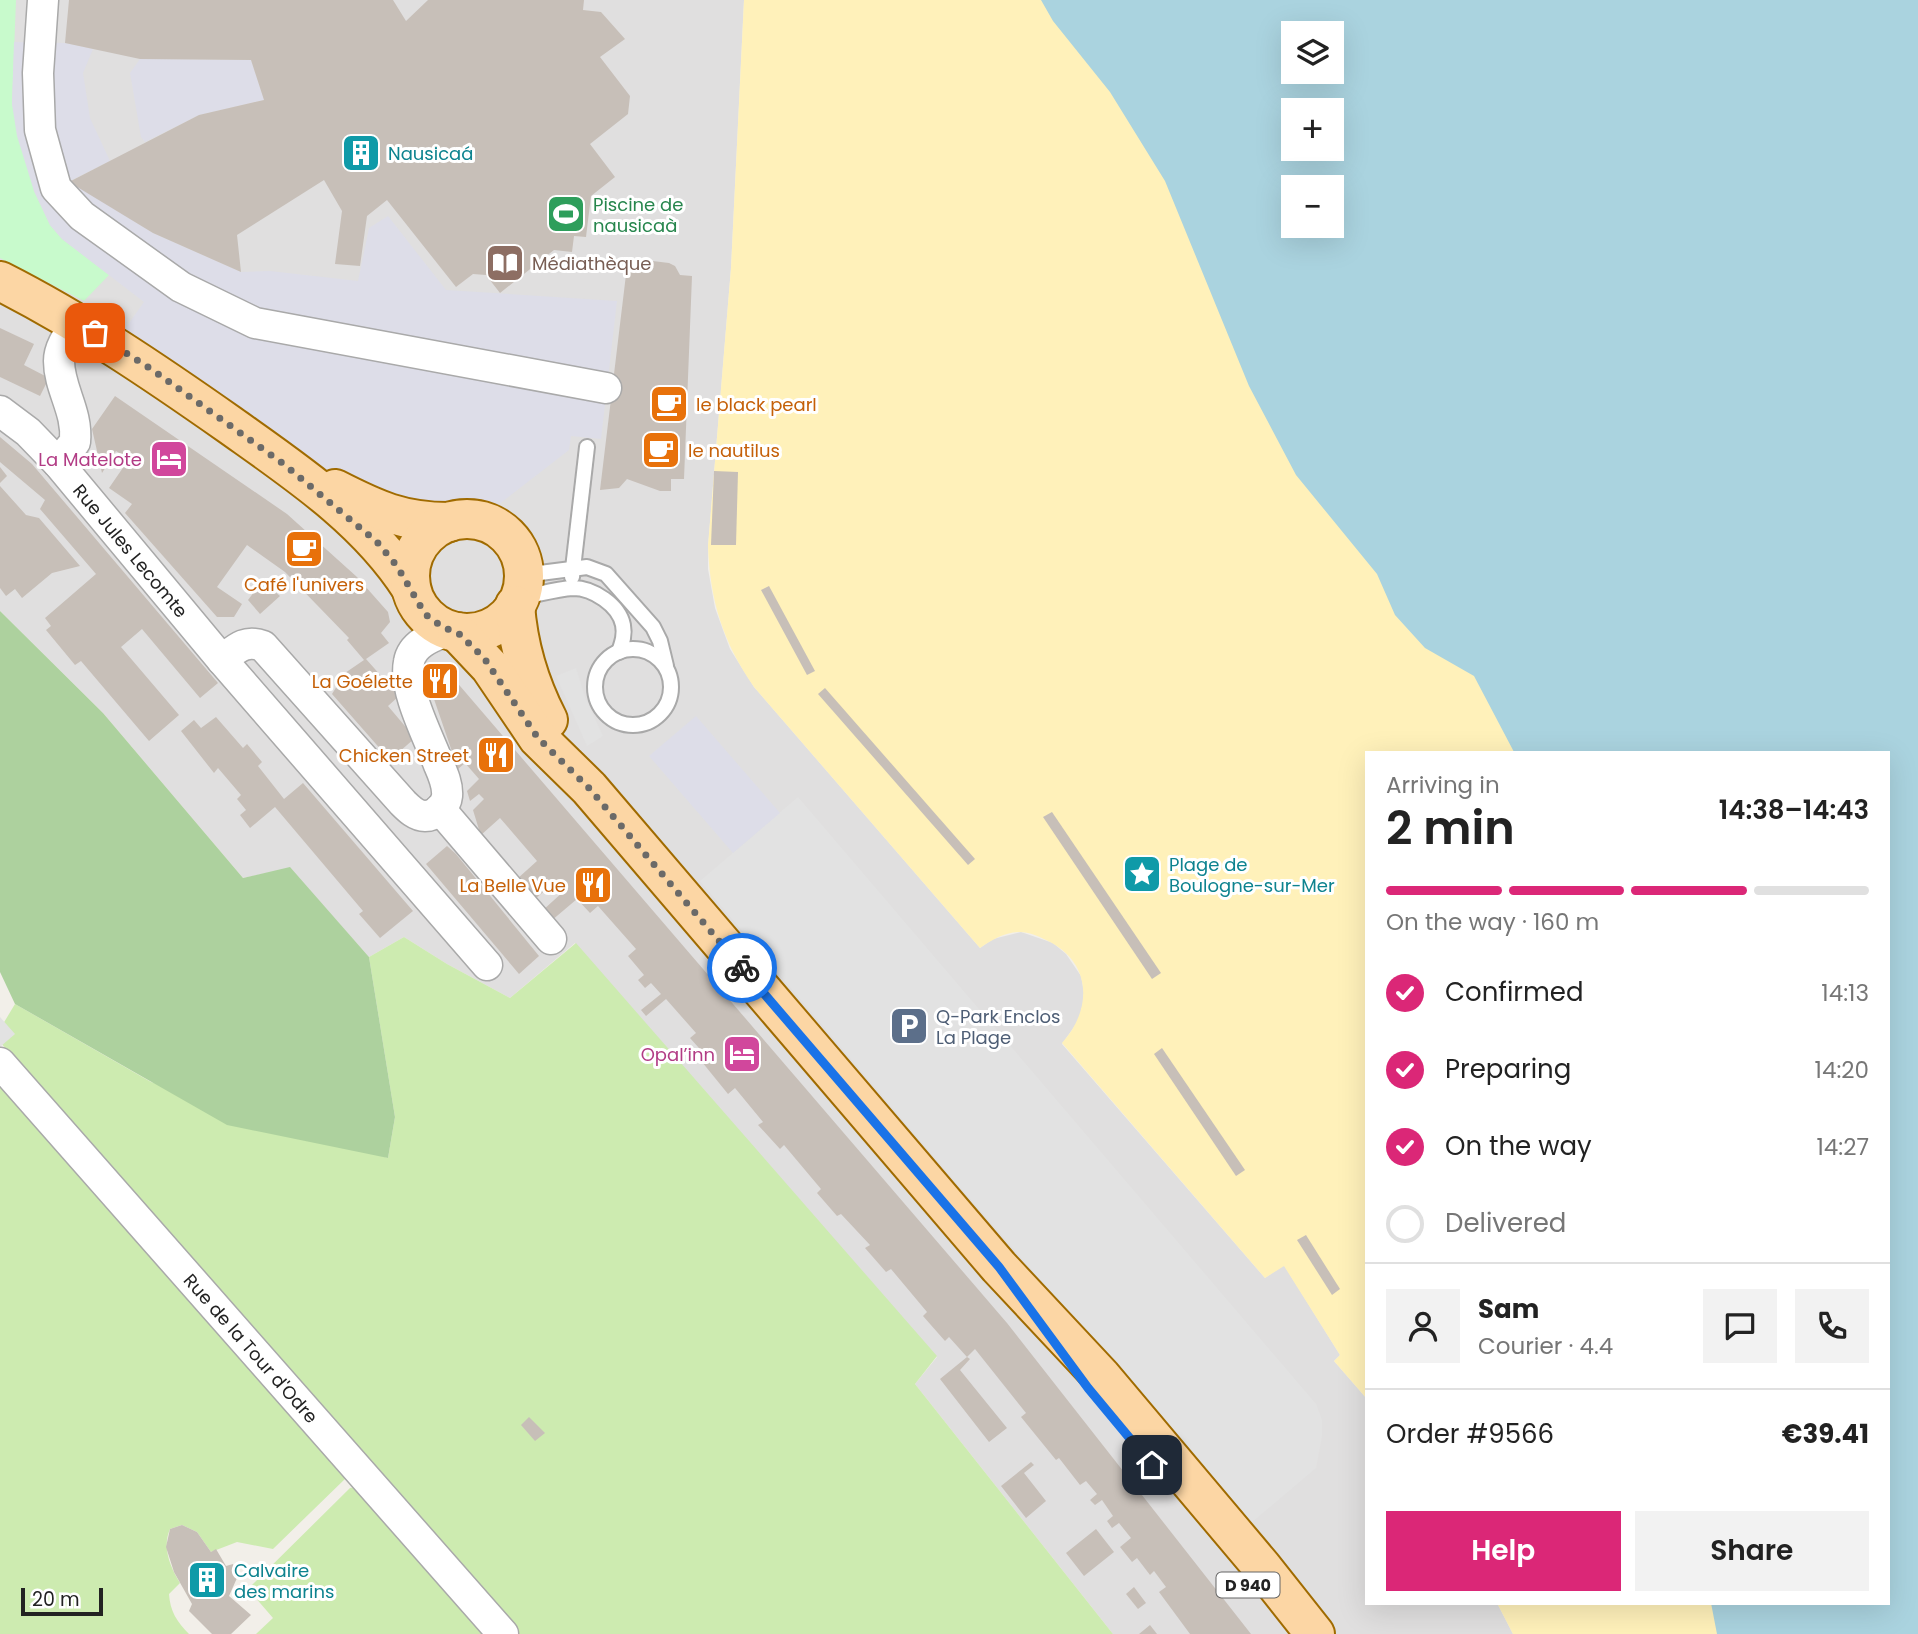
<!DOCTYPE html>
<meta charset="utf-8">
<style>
body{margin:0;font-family:Poppins,sans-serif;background:#f2f2f2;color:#222;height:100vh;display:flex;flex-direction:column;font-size:26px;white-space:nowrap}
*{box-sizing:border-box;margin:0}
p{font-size:23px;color:#767676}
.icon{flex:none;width:38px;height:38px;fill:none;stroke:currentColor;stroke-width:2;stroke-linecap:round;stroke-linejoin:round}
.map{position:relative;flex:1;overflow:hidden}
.panel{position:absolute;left:1365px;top:751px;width:525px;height:854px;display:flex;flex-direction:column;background:#fff;border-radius:0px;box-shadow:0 7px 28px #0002}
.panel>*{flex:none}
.controls{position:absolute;left:1281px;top:21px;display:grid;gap:14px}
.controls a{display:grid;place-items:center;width:63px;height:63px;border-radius:0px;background:#fff;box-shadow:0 7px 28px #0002;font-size:35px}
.scale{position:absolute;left:21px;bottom:18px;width:82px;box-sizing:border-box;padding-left:7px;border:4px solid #222;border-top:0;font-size:19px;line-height:24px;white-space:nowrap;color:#222;-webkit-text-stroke:5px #fff;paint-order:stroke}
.pin{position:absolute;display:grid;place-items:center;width:60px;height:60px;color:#fff;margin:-30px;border-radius:14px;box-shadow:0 4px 10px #0006}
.courier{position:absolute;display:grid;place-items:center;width:70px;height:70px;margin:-35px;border:5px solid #1a73e8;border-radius:50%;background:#fff;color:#222;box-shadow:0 2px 9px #0007}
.summary em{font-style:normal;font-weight:600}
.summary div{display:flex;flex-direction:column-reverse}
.summary{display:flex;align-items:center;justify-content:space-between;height:119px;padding:0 21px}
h1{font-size:46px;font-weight:600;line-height:52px}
.bar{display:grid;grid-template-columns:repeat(4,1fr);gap:10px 7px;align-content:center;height:84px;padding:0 21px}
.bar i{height:9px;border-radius:5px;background:#e0e0e0}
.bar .on{background:#db2777}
.bar p{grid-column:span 4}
.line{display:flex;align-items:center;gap:18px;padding:0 21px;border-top:2px solid #e0e0e0}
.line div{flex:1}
.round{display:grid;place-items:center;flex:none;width:74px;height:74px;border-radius:0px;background:#f2f2f2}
ol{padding:0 21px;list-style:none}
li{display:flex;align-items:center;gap:21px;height:77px}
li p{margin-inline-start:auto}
li .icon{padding:7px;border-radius:50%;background:#db2777;color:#fff;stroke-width:4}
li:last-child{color:#767676}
li i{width:38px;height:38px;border:4px solid #e0e0e0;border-radius:50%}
.button{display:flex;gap:14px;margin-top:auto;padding:14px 21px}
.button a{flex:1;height:80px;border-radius:0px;background:#db2777;color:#fff;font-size:28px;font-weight:600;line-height:80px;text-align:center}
.button a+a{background:#f2f2f2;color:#222}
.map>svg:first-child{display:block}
.residential{fill:#e0dfdf}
.grass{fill:#cdebb0}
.forest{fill:#add19e}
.sand{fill:#fff1ba;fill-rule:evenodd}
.park{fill:#c8facc}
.parking{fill:#e2e2e2}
.plaza{fill:#dddde8}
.water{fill:#aad3df;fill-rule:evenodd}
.building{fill:#c7bfb8}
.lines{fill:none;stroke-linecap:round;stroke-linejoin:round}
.lane-casing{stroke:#a9a9a9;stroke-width:18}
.street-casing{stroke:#a9a9a9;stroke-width:33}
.primary-casing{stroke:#a06b00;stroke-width:42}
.lane{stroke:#fff;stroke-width:14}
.street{stroke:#fff;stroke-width:30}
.primary{stroke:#fcd6a4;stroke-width:38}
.done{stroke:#6b6a68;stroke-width:7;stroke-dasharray:0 12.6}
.route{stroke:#1a73e8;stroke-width:9}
.labels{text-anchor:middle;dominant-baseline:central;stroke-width:6;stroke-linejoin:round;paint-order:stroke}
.shield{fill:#fff;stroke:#646464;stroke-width:2}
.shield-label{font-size:16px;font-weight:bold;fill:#222}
.culture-label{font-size:18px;fill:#0d838f;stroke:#fff;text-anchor:start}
.leisure-label{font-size:18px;fill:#27864d;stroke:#fff;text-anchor:start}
.education-label{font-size:18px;fill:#785e54;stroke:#fff;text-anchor:start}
.food-label{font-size:18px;fill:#c56008;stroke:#fff;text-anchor:end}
.hotel-label{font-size:18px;fill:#b23c85;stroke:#fff;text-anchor:end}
.street-label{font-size:18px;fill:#222;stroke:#fff}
.service-label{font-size:18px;fill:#4e5e75;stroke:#fff;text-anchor:start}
</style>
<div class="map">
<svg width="1918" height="1634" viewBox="0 0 1918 1634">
<rect width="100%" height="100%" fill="#f2efe9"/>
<path class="residential" d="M0 0H744L731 268 708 546V569L715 608 730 649 754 687 980 948 993 939 1021 932 1053 943 1066 954 1081 976 1085 998 1079 1020 1062 1044 1265 1278 1284 1265 1340 1355 1334 1361 1367 1399V1603H1497L1513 1634H1113L915 1384 937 1357 575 943 510 998 447 964 404 937 369 957 290 868 243 878 103 713 0 611Z"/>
<g class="grass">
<path d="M404 937 447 964 510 998 576 943 937 1356 915 1384 1113 1634H517L0 1042V1029L15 1004 151 1082 388 1158 395 1117 369 957Z"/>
<path d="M0 1082 347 1477 273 1549 237 1542 211 1552 197 1532 182 1525 170 1529C162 1547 170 1567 180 1583L169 1594C170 1611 177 1622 189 1634H0Z"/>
<path d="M355 1487 488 1634H256L273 1618 248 1589 350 1488Z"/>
</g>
<path class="forest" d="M0 611 103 713 243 878 290 867 369 957 395 1117 388 1158 227 1125 15 1004 0 972Z"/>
<path class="sand" d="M744 0H1918V1634H1513L1497 1603H1888V752H1367V1399L1334 1361 1340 1355 1284 1266 1265 1278 1062 1043C1093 1009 1092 961 1046 940 1038 936 1029 932 1020 932 1005 932 992 940 980 948L754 687C723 642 710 601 708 546L731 268ZM1293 33H1332V72H1293ZM1293 110H1332V149H1293ZM1293 187H1332V226H1293Z"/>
<path class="park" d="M0 0H16L12 104 34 191 50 225 62 239 109 275 84 301 0 258Z"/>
<g class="parking">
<path d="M576 668 585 697 603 736 587 746 556 676Z"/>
<path d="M798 797 1316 1404 1322 1420V1436L1316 1468 1251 1523 946 1171 700 881Z"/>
<path d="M0 1017 15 1034 0 1047Z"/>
</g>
<g class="plaza">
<path d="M14 42 65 43 93 49 83 73 90 118 110 161 70 181 153 233 241 272 270 271 358 281 369 228 388 216 446 290 617 301 601 439 571 436 569 450 498 505 471 500 424 507 327 473 122 333 144 302 62 239 50 225 34 191 17 136 12 104Z"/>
<path d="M140 59 251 60 264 100 199 115 145 142 141 137 130 73Z"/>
<path d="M696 716 780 813 733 853 649 756Z"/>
</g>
<path class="water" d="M1041 0H1918V1634H1717L1711 1603H1888V752H1514L1474 676 1425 648 1395 615 1377 574 1296 475 1249 386 1165 181 1110 92 1053 21ZM1293 33H1332V72H1293ZM1293 110H1332V149H1293ZM1293 187H1332V226H1293Z"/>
<g class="building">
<path d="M69 0H393L406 21 428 0H584L583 10 601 12 625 39 600 57 630 96 628 114 590 144 615 177 591 196 586 237 574 236 572 252 554 250 500 293 486 275 473 274 456 287 387 200 367 216 360 266 335 264 342 211 324 180 237 235 241 272 153 233 69 182 199 115 264 100 251 60 140 59 65 43Z"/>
<path d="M628 258 669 263 675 266 680 275 692 276 684 479H671V491H660L627 479 619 488 600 490Z"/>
<path d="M0 328 34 344 24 365 49 378 40 396 0 377Z"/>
<path d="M115 396 287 514 357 577 388 612 390 622 381 633 389 643 366 659 399 696 388 706 415 738 390 760 332 694 345 673 364 660 347 640 349 638 285 572 247 545 217 587 242 604 234 617H217L125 513 132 504 109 488 129 459 116 451 102 473 92 429Z"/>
<path d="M0 437 32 464 218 683 200 698 142 629 121 647 179 715 149 741 81 661 75 665 46 630 51 626 45 618 96 574 40 509 45 500 0 462Z"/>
<path d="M0 467 7 476 0 483Z"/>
<path d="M714 471 738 472 736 545H711Z"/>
<path d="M0 486 26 515 39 518 80 566 52 573 22 598 15 589 6 596 0 588Z"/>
<path d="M262 581 280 596 260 614 248 600Z"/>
<path d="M769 586 815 671 807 675 761 590Z"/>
<path d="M437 663 448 672 1007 1323 1251 1634H1190L1159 1592 1166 1587 1154 1571 1150 1575 1137 1558 1132 1562 1120 1547 1131 1538 1119 1523 1112 1528 1107 1521 1113 1516 1102 1500 1095 1505 1090 1500 1097 1494 1086 1481 1080 1485 1059 1458 1056 1460 1021 1417 1026 1413 975 1349 967 1357 949 1337 945 1341 923 1316 927 1312 891 1269 886 1272 865 1248 870 1245 841 1214 837 1216 817 1193 821 1189 784 1145 780 1149 758 1125 763 1122 735 1088 728 1094 702 1062 707 1057 690 1038 696 1033 666 999 646 1016 641 1010 661 994 651 983 645 988 638 980 644 975 628 956 636 949 598 906 590 913 577 899 551 921 542 911 564 891 555 882 535 899 517 879 537 861 500 818 481 835 480 833 473 810 484 799 479 794 470 801 467 791 479 779 465 763 458 769 424 670Z"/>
<path d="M825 688 975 859 968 865 818 694Z"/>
<path d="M216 717 243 748 247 744 262 762 258 766 284 799 303 783 413 911 380 938 359 914 363 911 275 807 250 828 240 815 246 810 237 799 241 795 218 768 214 773 181 731 194 720 201 728Z"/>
<path d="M1052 812 1161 973 1152 979 1043 817Z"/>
<path d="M447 846 456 854 539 956 519 974 426 864Z"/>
<path d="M1162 1048 1245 1170 1236 1176 1154 1054Z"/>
<path d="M1306 1235 1340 1289 1332 1295 1297 1240Z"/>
<path d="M967 1357 970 1359 960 1370 1007 1428 989 1442 940 1379Z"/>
<path d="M529 1417 545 1433 535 1441 521 1425Z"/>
<path d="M1031 1462 1034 1465 1024 1473 1046 1501 1026 1518 1001 1486Z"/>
<path d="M182 1525 197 1532 211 1552 216 1549 226 1566 233 1564 237 1578 229 1596 251 1615 231 1634H212L189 1611 192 1604 174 1572 166 1547 170 1529Z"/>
<path d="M1096 1529 1114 1552 1084 1576 1066 1553Z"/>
<path d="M1134 1587 1146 1603 1138 1609 1126 1594Z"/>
<path d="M1150 1625 1157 1634H1139Z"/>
</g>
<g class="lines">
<defs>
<g id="lane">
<path d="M518 552 540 573 587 567 606 574 653 627 660 641 666 666"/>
<path d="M572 577 587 447"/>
<path d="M519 598C537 595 555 589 573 588 593 588 619 605 623 625 625 635 622 643 619 652"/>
<circle cx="633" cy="687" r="38"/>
</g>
<g id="street">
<path d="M43 0 38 73 40 130 56 188 82 216 181 287 255 323 606 388"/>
<path id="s1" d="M0 411 28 432 58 463 222 660 487 965"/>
<path d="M58 463 75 442C78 411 59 389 59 361 59 347 69 334 77 322"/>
<path d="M222 660C236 649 245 639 263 646L403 803C409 809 416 816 425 816 436 816 446 806 447 796 448 785 443 774 439 765 429 738 403 690 409 662 412 643 434 636 449 630"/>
<path d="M440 809 551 939"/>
<path id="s2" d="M0 1063 503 1634"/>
</g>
<g id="primary">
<path d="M0 281C81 322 156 373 230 425 296 472 367 519 411 588"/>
<path d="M335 489C376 510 402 522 449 522"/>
<circle cx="467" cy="576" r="57"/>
<path d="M515 605C518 647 529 683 548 720"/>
<path d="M457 632 490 667 538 738 589 788 999 1267 1101 1376 1262 1567 1315 1634"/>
</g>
</defs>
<use href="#lane" class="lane-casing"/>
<use href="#street" class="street-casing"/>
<use href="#primary" class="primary-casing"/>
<use href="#lane" class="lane"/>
<use href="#street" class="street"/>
<use href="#primary" class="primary"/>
</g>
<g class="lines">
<path class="done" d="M95 333 154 371 285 465 377 542 397 566 425 614 444 628 457 632 484 658 538 738 589 788 742 968"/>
<path class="route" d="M742 968 999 1267 1088 1388 1152 1465"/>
</g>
<defs>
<symbol id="building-square" viewBox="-11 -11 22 22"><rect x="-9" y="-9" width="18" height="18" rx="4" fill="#0f9aa8" stroke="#fff"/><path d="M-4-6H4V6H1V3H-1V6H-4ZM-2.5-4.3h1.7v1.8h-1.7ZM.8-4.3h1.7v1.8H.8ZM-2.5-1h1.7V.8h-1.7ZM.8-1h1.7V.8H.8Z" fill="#fff"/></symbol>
<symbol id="stadium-square" viewBox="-11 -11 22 22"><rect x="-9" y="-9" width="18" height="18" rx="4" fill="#2e9e5b" stroke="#fff"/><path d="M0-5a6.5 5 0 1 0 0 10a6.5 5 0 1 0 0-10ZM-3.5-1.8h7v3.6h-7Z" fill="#fff"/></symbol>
<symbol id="library-square" viewBox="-11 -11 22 22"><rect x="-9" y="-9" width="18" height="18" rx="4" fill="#8d6e63" stroke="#fff"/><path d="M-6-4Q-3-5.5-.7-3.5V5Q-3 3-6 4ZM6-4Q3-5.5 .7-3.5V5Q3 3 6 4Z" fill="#fff"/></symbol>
<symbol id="cafe-square" viewBox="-11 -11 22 22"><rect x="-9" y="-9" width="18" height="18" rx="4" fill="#e8710a" stroke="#fff"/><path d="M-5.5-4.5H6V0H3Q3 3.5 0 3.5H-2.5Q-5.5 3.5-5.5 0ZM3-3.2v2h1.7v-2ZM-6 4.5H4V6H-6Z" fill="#fff"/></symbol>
<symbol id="hotel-square" viewBox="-11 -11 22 22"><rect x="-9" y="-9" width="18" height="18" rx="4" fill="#d1479c" stroke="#fff"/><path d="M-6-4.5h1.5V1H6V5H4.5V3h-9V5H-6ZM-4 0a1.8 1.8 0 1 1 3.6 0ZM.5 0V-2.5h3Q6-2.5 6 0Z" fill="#fff"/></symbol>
<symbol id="restaurant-square" viewBox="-11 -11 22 22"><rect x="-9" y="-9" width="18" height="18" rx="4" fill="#e8710a" stroke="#fff"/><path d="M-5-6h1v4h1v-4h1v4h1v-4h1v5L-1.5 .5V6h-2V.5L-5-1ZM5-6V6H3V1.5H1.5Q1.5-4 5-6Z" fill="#fff"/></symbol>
<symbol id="sight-square" viewBox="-11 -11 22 22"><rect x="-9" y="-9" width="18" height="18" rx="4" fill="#0f9aa8" stroke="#fff"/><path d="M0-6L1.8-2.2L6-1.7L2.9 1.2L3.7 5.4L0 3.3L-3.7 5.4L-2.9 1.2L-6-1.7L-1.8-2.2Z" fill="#fff"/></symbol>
<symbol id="parking-square" viewBox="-11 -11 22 22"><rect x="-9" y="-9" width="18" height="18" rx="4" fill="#5c6f8a" stroke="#fff"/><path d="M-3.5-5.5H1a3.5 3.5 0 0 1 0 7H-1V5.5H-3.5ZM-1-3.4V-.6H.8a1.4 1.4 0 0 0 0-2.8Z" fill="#fff"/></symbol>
</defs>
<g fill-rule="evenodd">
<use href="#building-square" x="339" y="131" width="44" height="44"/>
<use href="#stadium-square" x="544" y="192" width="44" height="44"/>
<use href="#library-square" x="483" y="241" width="44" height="44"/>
<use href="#cafe-square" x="647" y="382" width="44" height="44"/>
<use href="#cafe-square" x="639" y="428" width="44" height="44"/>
<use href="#hotel-square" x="147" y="437" width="44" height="44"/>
<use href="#cafe-square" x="282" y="527" width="44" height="44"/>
<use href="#restaurant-square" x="418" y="659" width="44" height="44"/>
<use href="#restaurant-square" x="474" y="733" width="44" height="44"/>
<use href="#sight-square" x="1120" y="852" width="44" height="44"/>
<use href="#restaurant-square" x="571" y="863" width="44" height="44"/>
<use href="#parking-square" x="887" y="1004" width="44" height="44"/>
<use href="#hotel-square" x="720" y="1032" width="44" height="44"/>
<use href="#building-square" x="185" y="1558" width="44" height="44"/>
</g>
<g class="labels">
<rect class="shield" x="1216.5" y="1572.5" width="63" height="25" rx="5"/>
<g class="shield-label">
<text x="1248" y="1585">D 940</text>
</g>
<g class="culture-label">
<text x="388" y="153">Nausicaá</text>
<text x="1169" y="864">Plage de<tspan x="1169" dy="21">Boulogne-sur-Mer</tspan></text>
<text x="234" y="1570">Calvaire<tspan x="234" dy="21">des marins</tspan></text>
</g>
<g class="leisure-label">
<text x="593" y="204">Piscine de<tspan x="593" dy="21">nausicaà</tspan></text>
</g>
<g class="education-label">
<text x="532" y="263">Médiathèque</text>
</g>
<g class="food-label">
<text x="696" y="404" text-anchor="start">le black pearl</text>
<text x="688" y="450" text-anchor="start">le nautilus</text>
<text x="304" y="584" text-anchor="middle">Café l'univers</text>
<text x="413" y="681">La Goélette</text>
<text x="469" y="755">Chicken Street</text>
<text x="566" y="885">La Belle Vue</text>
</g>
<g class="hotel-label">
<text x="142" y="459">La Matelote</text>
<text x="715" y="1054">Opal’inn</text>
</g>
<g class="street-label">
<text stroke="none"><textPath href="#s1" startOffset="192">Rue Jules Lecomte</textPath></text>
<text stroke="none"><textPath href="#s2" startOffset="380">Rue de la Tour d'Odre</textPath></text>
</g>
<g class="service-label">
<text x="936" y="1016">Q-Park Enclos<tspan x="936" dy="21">La Plage</tspan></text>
</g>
</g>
</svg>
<div class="controls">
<a><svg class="icon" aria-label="layers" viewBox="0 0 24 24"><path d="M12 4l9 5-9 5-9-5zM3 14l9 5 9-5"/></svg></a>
<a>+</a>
<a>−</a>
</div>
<div class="scale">20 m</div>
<div class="pin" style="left:95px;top:333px;background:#ea580c"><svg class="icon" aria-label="bag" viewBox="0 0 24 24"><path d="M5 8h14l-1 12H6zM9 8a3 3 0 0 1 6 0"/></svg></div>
<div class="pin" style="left:1152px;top:1465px;background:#1f2937"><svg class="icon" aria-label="home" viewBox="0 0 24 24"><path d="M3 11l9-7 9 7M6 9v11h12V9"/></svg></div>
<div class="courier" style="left:742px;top:968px"><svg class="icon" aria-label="bike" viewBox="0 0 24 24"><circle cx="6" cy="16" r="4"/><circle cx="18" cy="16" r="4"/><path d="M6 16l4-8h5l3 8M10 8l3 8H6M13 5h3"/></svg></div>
<section class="panel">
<div class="summary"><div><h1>2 min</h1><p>Arriving in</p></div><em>14:38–14:43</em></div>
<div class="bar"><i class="on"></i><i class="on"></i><i class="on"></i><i></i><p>On the way · 160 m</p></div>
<ol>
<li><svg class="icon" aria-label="check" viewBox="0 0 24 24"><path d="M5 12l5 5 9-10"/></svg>Confirmed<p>14:13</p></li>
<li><svg class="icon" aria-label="check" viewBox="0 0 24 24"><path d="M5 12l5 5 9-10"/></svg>Preparing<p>14:20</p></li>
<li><svg class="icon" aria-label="check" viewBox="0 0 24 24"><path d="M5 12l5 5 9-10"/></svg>On the way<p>14:27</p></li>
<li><i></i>Delivered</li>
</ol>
<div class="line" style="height:126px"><a class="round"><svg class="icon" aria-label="person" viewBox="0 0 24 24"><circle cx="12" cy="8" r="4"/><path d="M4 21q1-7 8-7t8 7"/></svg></a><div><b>Sam</b><p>Courier · 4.4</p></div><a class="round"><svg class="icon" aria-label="chat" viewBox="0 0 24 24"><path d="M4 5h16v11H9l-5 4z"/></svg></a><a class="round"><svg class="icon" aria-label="phone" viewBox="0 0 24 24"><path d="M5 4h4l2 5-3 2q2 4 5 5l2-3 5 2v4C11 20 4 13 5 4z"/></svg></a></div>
<div class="line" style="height:91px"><div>Order #9566</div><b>€39.41</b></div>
<div class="button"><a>Help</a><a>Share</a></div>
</section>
</div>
